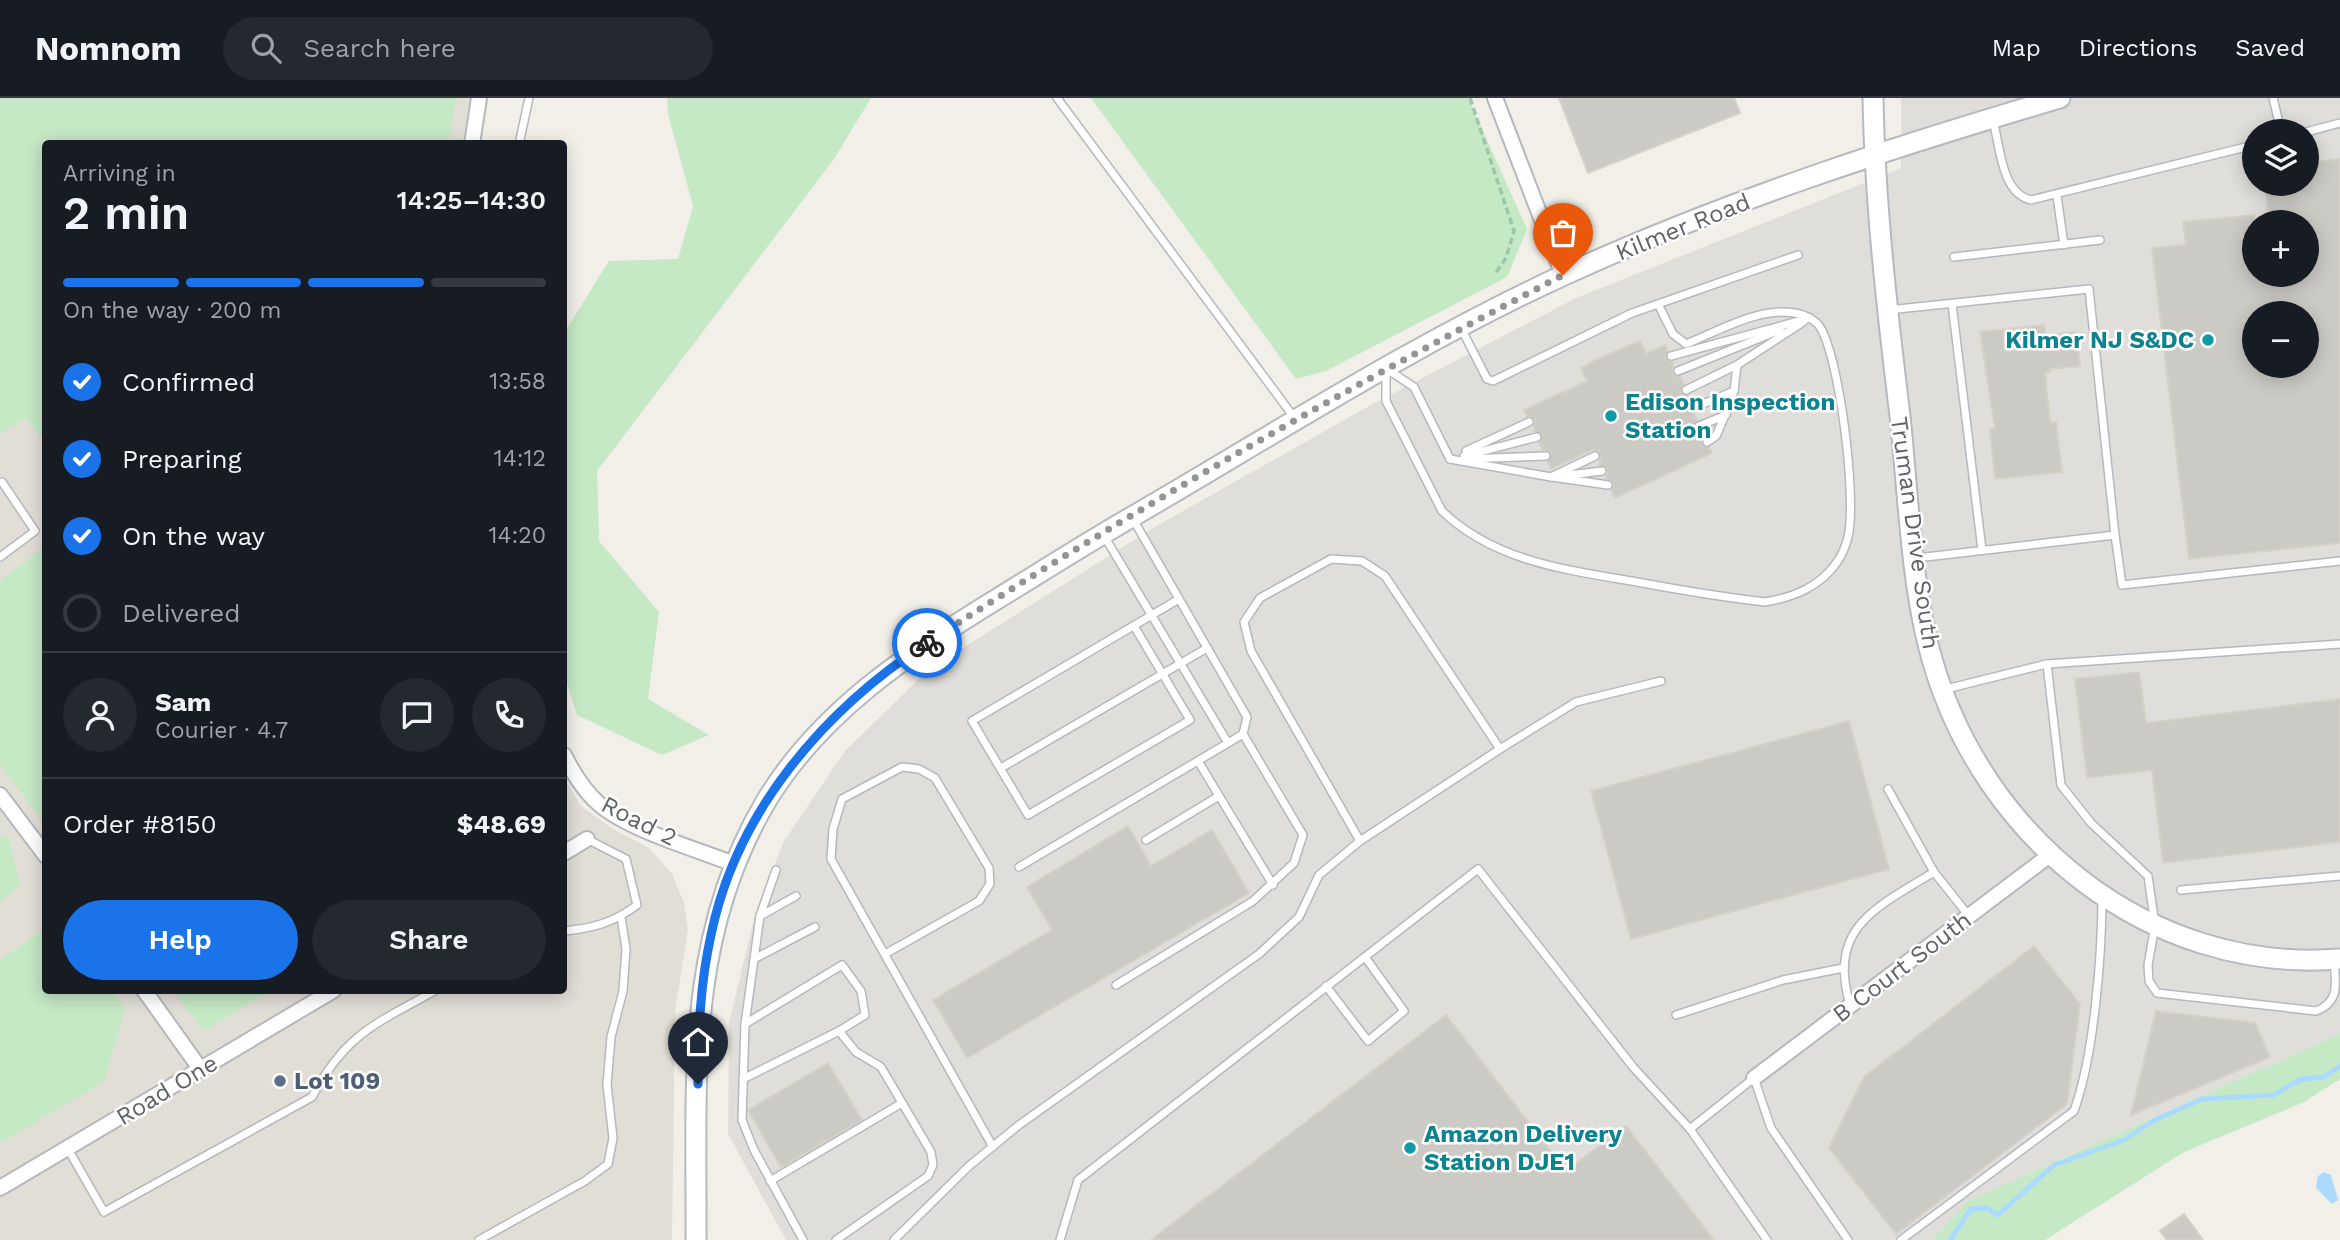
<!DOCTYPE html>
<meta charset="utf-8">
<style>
body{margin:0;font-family:"Work Sans",sans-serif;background:#242831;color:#f1f3f6;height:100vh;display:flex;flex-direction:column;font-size:26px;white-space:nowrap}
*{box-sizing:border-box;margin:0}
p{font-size:23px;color:#9ea1a6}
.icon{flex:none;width:38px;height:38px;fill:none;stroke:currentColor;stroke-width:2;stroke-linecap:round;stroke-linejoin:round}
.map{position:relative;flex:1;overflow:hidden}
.panel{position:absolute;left:42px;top:42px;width:525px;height:854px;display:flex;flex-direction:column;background:#171b24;border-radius:7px;box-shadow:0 4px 18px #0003}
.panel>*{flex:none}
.buttons{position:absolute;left:2242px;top:21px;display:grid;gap:14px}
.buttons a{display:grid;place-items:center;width:77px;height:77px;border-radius:50%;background:#171b24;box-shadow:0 4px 18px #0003;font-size:35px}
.pin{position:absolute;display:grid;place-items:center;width:60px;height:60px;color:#fff;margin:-72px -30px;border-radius:50% 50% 50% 0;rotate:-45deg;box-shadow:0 0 7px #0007}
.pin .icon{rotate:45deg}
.courier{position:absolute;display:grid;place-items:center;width:70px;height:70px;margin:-35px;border:5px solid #1a73e8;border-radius:50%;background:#fff;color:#222;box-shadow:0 2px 9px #0007}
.head em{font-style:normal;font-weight:600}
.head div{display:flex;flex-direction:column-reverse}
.head{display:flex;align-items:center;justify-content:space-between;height:119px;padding:0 21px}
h1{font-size:46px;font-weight:600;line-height:52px}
.bar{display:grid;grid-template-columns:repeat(4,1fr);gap:10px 7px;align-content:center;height:84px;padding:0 21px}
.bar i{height:9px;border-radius:5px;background:#363941}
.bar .current{background:#1a73e8}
.bar p{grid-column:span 4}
.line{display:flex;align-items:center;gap:18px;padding:0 21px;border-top:2px solid #363941}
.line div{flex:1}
.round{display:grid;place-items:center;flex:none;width:74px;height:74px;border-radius:37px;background:#242831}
ol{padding:0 21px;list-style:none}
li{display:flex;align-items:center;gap:21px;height:77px}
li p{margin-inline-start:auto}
li .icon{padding:7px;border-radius:50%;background:#1a73e8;color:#fff;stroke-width:4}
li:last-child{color:#9ea1a6}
li i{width:38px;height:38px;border:4px solid #363941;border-radius:50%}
.button{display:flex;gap:14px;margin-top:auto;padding:14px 21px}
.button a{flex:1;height:80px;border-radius:42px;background:#1a73e8;color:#fff;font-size:28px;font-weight:600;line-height:80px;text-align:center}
.button a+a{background:#242831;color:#f1f3f6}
header{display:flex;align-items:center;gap:42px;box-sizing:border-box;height:98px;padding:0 35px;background:#171b24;border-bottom:2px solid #363941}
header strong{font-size:33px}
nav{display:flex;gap:38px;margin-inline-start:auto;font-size:24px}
.search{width:490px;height:63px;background:#242831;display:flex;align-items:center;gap:18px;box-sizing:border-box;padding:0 24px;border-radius:38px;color:#9ea1a6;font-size:26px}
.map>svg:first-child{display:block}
.industrial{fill:#e0deda;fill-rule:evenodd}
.education{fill:#e1ded6}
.green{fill:#c5e8c5}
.water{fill:#aadaff}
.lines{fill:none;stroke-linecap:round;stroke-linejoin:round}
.stream{stroke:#aadaff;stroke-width:5}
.building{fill:#cccac5;stroke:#d6d1c6;stroke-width:2;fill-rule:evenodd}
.lane-casing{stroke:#b5b8bc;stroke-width:10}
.street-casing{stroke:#b5b8bc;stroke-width:18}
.secondary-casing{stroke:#b6babf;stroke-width:23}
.path{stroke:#9cc7a9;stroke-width:3.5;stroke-dasharray:7 3.5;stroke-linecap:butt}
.lane{stroke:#fff;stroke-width:7}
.street{stroke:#fff;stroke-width:14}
.secondary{stroke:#fff;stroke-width:19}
.done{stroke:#929495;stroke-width:7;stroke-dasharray:0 12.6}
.route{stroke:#1a73e8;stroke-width:9}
.culture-dot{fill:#0f9aa8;stroke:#fff;stroke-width:2.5}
.service-dot{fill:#5c6f8a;stroke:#fff;stroke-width:2.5}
.labels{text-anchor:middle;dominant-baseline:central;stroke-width:5;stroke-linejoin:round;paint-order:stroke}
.street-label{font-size:24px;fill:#5f6368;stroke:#fff}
.culture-label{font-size:24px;font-weight:bold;fill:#0d838f;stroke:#fff;text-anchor:start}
.service-label{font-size:24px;font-weight:bold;fill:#4e5e75;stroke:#fff;text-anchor:start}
</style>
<header>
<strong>Nomnom</strong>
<div class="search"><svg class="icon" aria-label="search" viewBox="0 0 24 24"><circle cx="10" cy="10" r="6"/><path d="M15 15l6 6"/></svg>Search here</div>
<nav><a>Map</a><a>Directions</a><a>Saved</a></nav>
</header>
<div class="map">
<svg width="2340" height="1142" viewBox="0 0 2340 1142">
<rect width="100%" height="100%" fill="#f1efe8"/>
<path class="industrial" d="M1901 0H2340V936L1968 1103 1932 1142H786L728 1036 729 925 756 813 784 743 845 653 928 572 1153 430 1371 307 1576 200 1901 70ZM2254 33H2306V86H2254ZM2254 124H2306V177H2254ZM2254 215H2306V268H2254Z"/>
<path class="education" d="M0 0H470L463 45 46 46V892H564V680L581 708 613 731 649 750 672 776 684 805 688 831 675 913 672 1142H0Z"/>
<g class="green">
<path d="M0 0H456L449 45 46 46 45 344 26 320 0 336Z"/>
<path d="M667 0H871L834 61 597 373 599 443 659 514 648 601 709 637 662 657 577 617 564 576V235L609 163 678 161 693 108 668 16Z"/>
<path d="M1091 0H1468L1527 131 1507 179 1326 273 1296 281Z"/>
<path d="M45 448V726L0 666V483Z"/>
<path d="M8 736 20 788 0 804V739Z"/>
<path d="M45 831 46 892 113 893 125 910 104 984 0 1045V862Z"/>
<path d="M173 893H270L204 933Z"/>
<path d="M2340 936V981L2304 1004 2184 1054 2045 1142H1932L1968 1103Z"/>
</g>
<path class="water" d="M2324 1074 2331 1077 2338 1102 2332 1106 2316 1090 2318 1078Z"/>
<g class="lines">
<path class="stream" d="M1950 1142 1971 1111 1987 1110 1998 1117 2054 1067 2124 1042 2155 1022 2202 1001 2274 997 2301 981 2324 979 2340 968"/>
</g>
<g class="building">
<path d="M1559 0H1734L1740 15 1588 75Z"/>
<path d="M2340 61V445L2189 461 2152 150 2186 147 2183 124 2254 117V177H2306V124H2269L2265 86H2306V65ZM2254 215H2306V268H2254Z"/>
<path d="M2044 227 2046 237 2076 234 2080 268 2050 271V274L2045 275 2050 325 2056 324 2062 374 1995 381 1990 331 1995 330 1980 234Z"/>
<path d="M1640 243 1646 256 1665 247 1668 253 1665 260 1673 264V276L1680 279 1684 286 1680 294 1689 297 1692 304 1686 308V314L1694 316 1697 322 1694 331 1702 333 1704 339 1702 347 1709 350 1712 355 1615 400 1611 392 1614 385 1606 380 1608 372 1599 367 1601 358 1598 353 1592 352 1551 371 1548 364 1551 355 1543 352 1539 345 1543 337 1534 333 1535 322 1527 318 1524 312 1587 283 1581 270 1595 262Z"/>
<path d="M2139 574 2146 625 2340 601V744L2163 765 2152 672 2087 680 2075 581Z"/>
<path d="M1849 623 1889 771 1631 841 1591 693Z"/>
<path d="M1128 728 1151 768 1212 732 1249 795 967 960 933 902 1052 832 1027 789Z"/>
<path d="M2034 848 2080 906 2067 1006 1896 1136 1829 1050 1864 979Z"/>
<path d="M2156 913 2255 925 2270 959 2131 1017Z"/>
<path d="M1446 917 1566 1073 1626 1028 1714 1142H1151Z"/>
<path d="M828 965 862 1022 781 1069 748 1012Z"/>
<path d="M2184 1116 2203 1142H2167L2160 1133Z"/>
</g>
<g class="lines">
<defs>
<g id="lane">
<path d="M1057 0 1296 322"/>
<path d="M2273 0 2281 33"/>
<path d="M1993 22C2000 48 2001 95 2031 102L2254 47"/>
<path d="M2306 34 2340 25"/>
<path d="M519 46 529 0"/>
<path d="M2057 98 2064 147"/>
<path d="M1954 159 2100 142"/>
<path d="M1658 206 1798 157"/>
<path d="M1952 206 1982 452"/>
<path d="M1888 212 2089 191 2115 437"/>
<path d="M1671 258 1810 220"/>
<path d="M1386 271V303L1442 413C1495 464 1568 472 1637 484 1680 492 1722 499 1765 504 1794 499 1820 489 1837 464 1842 457 1846 447 1848 439 1857 402 1840 261 1820 229 1817 224 1809 219 1803 217 1765 205 1721 232 1686 246L1673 236 1658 206 1632 215 1493 283 1487 281 1461 230"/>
<path d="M1388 272 1414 289 1450 361"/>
<path d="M1678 273 1780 232"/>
<path d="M1686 292 1737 267 1803 224"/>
<path d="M1691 311 1734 293 1737 267"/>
<path d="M1699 328 1726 317 1734 293"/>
<path d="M1707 344 1716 338 1725 317"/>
<path d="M1466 353 1529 324"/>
<path d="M1464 358 1537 339"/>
<path d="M1450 361 1551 379 1595 358"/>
<path d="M1465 361 1546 358"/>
<path d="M1561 378 1602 373"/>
<path d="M1552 379 1608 387"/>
<path d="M1103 436 1228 645 1243 636 1247 619 1133 421"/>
<path d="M0 459 35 433 2 384"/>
<path d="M1917 460 2115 437 2122 487 2340 463"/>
<path d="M1134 528 1190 622 1028 717 972 623 1179 501"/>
<path d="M2047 566 2340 546"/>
<path d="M1946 591 2047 566 2061 687 2091 725 2148 778 2155 827 2148 867 2149 883 2157 895 2316 913C2340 904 2336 885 2334 862"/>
<path d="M1500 651 1576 604 1661 583"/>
<path d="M1198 663 1273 787"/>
<path d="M1001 670 1207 550"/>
<path d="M1888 691 1934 774 1969 818"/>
<path d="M1146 742 1219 698"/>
<path d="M1019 769 1228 645"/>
<path d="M2181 792 2340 778"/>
<path d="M760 818 796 798"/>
<path d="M564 833C593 830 613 825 637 807L626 761 587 741"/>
<path d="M885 856 979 803 990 786 989 770 935 680 919 671 902 669 842 701 833 731 831 761 993 1049"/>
<path d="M754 861 815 829"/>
<path d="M1116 887 1253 803 1294 765 1303 737 1243 636"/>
<path d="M1326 888 1368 943 1404 913 1365 859"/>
<path d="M1850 907C1827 829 1876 810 1934 774"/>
<path d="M1676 917 1783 882 1843 870"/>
<path d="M745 926 760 818 776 772"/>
<path d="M743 981 839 933"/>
<path d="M1690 1031 1754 980 1771 1030 1848 1142"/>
<path d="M68 1051 104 1114 312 999C346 935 376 926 436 892"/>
<path d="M770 1083 902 1005"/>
<path d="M479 1142 585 1083 608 1066 613 1040 607 987 611 939 623 893 626 851 621 819"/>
<path d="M803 1142 754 1052 742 1022 745 926 842 867 861 893 865 917 839 933 856 954 881 969 931 1054 933 1067 928 1078 836 1142"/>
<path d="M894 1142 969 1068 1019 1027 1259 856 1299 819 1319 777 1360 743 1500 651 1385 478 1362 463 1331 461 1260 500 1244 524 1251 553 1360 743"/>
<path d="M1060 1142 1078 1082 1478 771 1633 969 1690 1031 1767 1142"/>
<path d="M1901 1142 2074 1013C2094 958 2102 857 2102 798"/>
</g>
<g id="street">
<path d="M1495 0 1563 177"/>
<path d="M472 46 479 0"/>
<path d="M564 657C573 675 583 692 599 706 629 732 696 751 734 766"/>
<path d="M0 697 46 758"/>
<path d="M564 755 587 741"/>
<path d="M144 892 201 972"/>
<path d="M1754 980 2050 757"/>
<path d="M0 1090 334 892"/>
</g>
<g id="secondary">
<path d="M1873 0C1875 106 1887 212 1900 318 1908 394 1911 489 1932 561 1983 740 2149 876 2340 861"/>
<path d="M696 1142C697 988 684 843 765 705 819 614 909 555 997 501 1041 474 1085 446 1130 420 1273 337 1414 246 1564 177 1724 104 1892 49 2060 0"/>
</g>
</defs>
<use href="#lane" class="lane-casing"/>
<use href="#street" class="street-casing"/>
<use href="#secondary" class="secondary-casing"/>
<path class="path" d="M1470 0 1514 133 1506 160 1495 176"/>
<use href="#lane" class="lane"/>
<use href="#street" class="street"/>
<use href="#secondary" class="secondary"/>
</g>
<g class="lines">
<path class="done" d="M927 545C1132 412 1346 290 1563 177"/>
<path class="route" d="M698 986C698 936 700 886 711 837 736 714 824 612 927 545"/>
</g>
<g class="culture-dot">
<circle cx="2208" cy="242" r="7"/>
<circle cx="1611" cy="318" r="7"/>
<circle cx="1410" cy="1050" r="7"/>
</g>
<circle class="service-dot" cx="280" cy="983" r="7"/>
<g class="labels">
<g class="street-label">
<text transform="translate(1683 129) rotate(-22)">Kilmer Road</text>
<text transform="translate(1915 435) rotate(82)">Truman Drive South</text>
<text transform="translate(639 723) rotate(27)">Road 2</text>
<text transform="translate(1902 869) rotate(-37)">B Court South</text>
<text transform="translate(167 992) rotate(-31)">Road One</text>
</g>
<g class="culture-label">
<text x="2194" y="242" text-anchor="end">Kilmer NJ S&amp;DC</text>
<text x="1625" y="304">Edison Inspection<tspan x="1625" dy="28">Station</tspan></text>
<text x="1424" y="1036">Amazon Delivery<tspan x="1424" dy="28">Station DJE1</tspan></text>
</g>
<g class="service-label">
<text x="294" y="983">Lot 109</text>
</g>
</g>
</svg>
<div class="buttons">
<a><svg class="icon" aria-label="layers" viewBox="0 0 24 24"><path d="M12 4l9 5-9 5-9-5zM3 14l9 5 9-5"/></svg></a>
<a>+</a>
<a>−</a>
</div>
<div class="pin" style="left:1563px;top:177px;background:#ea580c"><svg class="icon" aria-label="bag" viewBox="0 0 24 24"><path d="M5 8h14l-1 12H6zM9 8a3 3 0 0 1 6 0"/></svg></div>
<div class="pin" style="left:698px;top:986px;background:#1f2937"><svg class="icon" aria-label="home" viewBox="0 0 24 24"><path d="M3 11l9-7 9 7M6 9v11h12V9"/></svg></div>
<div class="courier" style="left:927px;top:545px"><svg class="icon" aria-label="bike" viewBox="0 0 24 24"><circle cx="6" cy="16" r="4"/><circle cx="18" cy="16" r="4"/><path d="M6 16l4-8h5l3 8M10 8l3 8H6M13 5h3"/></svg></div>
<section class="panel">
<div class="head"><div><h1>2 min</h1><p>Arriving in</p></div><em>14:25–14:30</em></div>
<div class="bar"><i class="current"></i><i class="current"></i><i class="current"></i><i></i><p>On the way · 200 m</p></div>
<ol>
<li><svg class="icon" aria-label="check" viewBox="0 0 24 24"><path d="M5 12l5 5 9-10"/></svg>Confirmed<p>13:58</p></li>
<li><svg class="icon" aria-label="check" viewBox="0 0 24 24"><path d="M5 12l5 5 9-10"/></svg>Preparing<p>14:12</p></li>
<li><svg class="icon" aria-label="check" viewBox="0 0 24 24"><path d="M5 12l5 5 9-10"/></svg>On the way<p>14:20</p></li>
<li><i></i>Delivered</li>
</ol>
<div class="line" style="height:126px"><a class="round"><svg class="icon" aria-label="person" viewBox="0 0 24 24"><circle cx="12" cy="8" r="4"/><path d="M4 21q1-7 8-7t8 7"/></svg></a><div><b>Sam</b><p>Courier · 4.7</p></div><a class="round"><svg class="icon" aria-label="chat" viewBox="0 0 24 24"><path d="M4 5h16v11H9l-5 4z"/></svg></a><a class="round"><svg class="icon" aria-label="phone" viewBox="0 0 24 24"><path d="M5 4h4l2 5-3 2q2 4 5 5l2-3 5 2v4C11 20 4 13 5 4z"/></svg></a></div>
<div class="line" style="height:91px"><div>Order #8150</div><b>$48.69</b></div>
<div class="button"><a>Help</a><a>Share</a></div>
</section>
</div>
